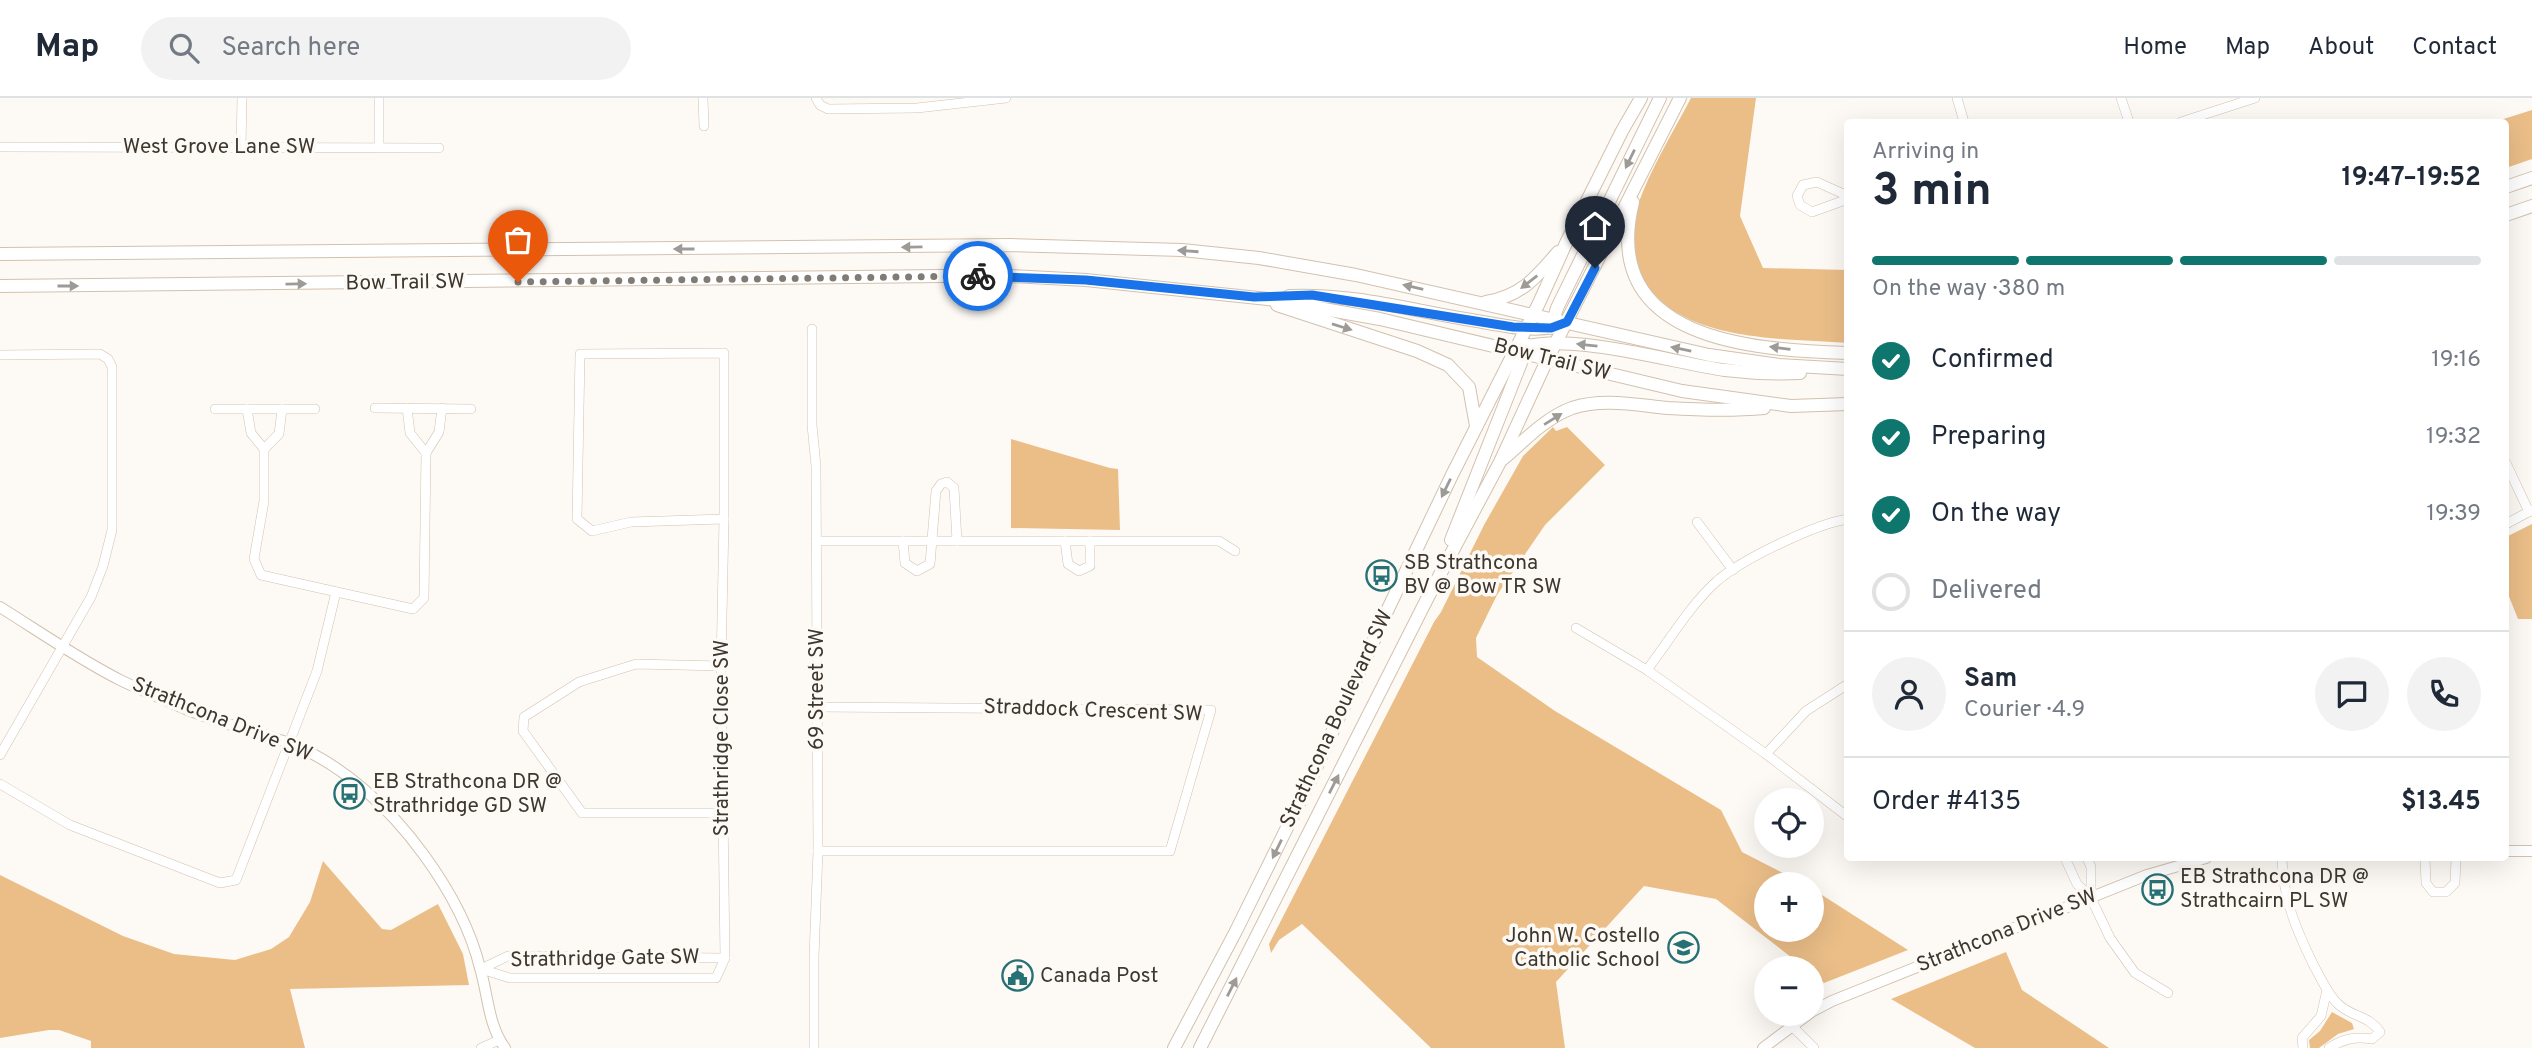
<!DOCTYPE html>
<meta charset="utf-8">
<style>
body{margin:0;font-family:Overpass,sans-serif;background:#f2f2f3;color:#1f2937;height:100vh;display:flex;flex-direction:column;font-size:26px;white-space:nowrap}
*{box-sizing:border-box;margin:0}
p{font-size:23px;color:#747a83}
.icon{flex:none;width:38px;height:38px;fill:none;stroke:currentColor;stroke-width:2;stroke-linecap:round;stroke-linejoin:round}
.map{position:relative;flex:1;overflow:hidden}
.details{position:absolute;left:1844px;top:21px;width:665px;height:742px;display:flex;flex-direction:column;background:#fff;border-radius:7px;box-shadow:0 7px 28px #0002}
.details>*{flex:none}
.tools{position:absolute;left:1754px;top:690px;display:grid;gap:14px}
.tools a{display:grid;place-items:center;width:70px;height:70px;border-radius:50%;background:#fff;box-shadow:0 7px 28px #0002;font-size:35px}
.pin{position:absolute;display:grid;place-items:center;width:60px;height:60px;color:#fff;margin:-72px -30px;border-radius:50% 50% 50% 0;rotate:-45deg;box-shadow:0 0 7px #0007}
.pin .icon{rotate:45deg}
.courier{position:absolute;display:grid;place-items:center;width:70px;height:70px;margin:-35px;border:5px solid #1a73e8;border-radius:50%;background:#fff;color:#222;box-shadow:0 2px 9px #0007}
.overview em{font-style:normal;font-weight:700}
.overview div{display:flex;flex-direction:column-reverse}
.overview{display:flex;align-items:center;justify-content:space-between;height:119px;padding:0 28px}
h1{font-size:46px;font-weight:700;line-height:52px}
.bar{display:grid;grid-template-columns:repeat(4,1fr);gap:10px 7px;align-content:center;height:84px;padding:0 28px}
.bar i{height:9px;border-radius:5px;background:#e0e1e3}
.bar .current{background:#0f766e}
.bar p{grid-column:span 4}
.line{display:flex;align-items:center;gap:18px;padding:0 28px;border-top:2px solid #e0e1e3}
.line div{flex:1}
.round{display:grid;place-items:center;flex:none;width:74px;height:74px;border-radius:37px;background:#f2f2f3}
ol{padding:0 28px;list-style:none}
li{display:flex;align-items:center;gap:21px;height:77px}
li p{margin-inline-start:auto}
li .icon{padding:7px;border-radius:50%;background:#0f766e;color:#fff;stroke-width:4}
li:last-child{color:#747a83}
li i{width:38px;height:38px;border:4px solid #e0e1e3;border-radius:50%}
header{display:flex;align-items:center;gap:42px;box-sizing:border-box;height:98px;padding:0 35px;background:#fff;border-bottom:2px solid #e0e1e3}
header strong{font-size:33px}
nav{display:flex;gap:38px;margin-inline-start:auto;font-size:24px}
.search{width:490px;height:63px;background:#f2f2f3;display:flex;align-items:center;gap:18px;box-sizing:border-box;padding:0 24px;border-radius:38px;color:#747a83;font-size:26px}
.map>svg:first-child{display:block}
.green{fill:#ebbe88}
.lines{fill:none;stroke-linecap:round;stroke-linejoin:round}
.minor-casing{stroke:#d2c1ae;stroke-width:10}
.tertiary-casing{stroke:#d2c1ae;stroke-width:12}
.secondary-casing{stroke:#d2c1ae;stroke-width:14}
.minor{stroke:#fff;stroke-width:9}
.tertiary{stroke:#fff;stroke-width:10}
.secondary{stroke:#fff;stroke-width:12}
.oneway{fill:#9e9b97}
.done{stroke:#817b75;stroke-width:7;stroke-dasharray:0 12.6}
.route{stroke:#1a73e8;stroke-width:9}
.labels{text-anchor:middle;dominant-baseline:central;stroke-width:7;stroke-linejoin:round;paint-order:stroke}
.street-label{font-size:21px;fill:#3e372f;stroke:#fdfaf6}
.poi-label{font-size:21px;fill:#3e372f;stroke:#fdfaf6;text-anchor:start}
</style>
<header>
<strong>Map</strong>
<div class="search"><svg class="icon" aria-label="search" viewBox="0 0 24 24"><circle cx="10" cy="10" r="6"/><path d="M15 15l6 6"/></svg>Search here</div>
<nav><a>Home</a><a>Map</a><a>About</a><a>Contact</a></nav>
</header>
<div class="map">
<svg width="2532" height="950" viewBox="0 0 2532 950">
<rect width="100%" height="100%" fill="#fdfaf6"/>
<g class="green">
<path d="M1691 0H1756L1740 118 1763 170 1848 172V245C1782 240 1675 245 1641 177 1633 161 1630 148 1632 131 1638 90 1672 37 1691 0Z"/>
<path d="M2532 12V61L2506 70V24H2494Z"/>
<path d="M1553 329 1556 333 1567 329 1605 367 1545 427 1497 497 1476 540 1477 559 1555 613 1721 712 1742 754 1804 786H1766V831H1811V790L1908 852 1824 885 1811 875V870H1805L1716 801 1644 788 1556 884 1565 950H1431L1302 826 1279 842 1271 855 1269 846 1434 524 1441 514 1484 427 1523 358Z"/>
<path d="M1011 341 1110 370 1118 371 1120 432 1011 430Z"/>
<path d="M2532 426V521H2518L2506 491V439Z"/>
<path d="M323 763 382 831 391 832 438 806 463 856 469 887 290 891 305 950H91V943L59 932H49L0 940V777L123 838 174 856 235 862 271 851 289 839 310 804Z"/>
<path d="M2006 854 2022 892 2109 950H1975L1891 901Z"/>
<path d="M2332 914 2352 925 2354 931 2338 936 2319 950H2310L2309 942 2320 933Z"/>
</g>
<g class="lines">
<defs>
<g id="minor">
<path d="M379 0V49"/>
<path d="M703 0 704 28"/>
<path d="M816 0 820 7 828 11 917 10 1006 0"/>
<path d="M1957 0 1964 24"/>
<path d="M2121 0 2129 24"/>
<path d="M2181 24 2255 0"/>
<path d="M241 48 242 0"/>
<path d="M0 49 439 50"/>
<path d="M1848 98 1817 84 1803 87 1797 98 1800 107 1812 114 1848 101"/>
<path d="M812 231V327L816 368 818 753 814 859V950"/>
<path d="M724 255V421L631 424 592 433 577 421 580 256Z"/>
<path d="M0 257 100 256 108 261 112 269V432L103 468 91 499 0 657"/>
<path d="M375 310 471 311"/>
<path d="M407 310 410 335 426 355"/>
<path d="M215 311H315"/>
<path d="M247 311 251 335 264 351V403L254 461 261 477 413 511 424 500 426 355 439 334 442 310"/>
<path d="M264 351 279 336 282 311"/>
<path d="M2506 365 2529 414"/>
<path d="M1697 424 1733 472"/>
<path d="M2506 426 2532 412"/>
<path d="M816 443H1219L1235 453"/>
<path d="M903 443 905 465 917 473 930 466 936 393 941 386 947 384 954 390 957 443"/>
<path d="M1065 443 1068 466 1079 473 1090 468V443"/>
<path d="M1576 530 1647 572 1766 656 1848 719"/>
<path d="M721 568 636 566 579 584 524 619 523 633 582 715H721"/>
<path d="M1647 572C1669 543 1690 507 1717 483 1743 461 1815 426 1848 421"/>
<path d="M817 609 1211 612 1170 753H818"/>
<path d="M1766 656 1806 613 1848 586"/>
<path d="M0 686 70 727 220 785 236 782 317 573 336 494"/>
<path d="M2065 760 2077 786 2091 800 2110 840 2135 875 2168 895"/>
<path d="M2087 760 2091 769V800"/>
<path d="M2282 760C2283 801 2296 831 2314 868 2321 880 2327 895 2337 905 2350 919 2369 917 2380 934L2372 941C2355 938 2343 941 2329 950"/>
<path d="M2425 760 2426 785 2433 794H2446L2455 785 2456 760"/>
<path d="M481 871 510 880H716L725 860 721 568 724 421"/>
<path d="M481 871 508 858 725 860"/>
<path d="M1791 927 1814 950"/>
<path d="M481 950 499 942"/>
<path d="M2303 950 2302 940 2321 918 2327 892"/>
</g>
<g id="tertiary">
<path d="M0 509C40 534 80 562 122 583 141 592 161 600 181 609 215 624 251 632 286 644 341 664 390 710 424 757 448 790 470 829 480 870 488 896 488 927 505 950"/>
<path d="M2506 753H2532"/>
<path d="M1811 914 1832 903 2147 777 2206 760"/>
<path d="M1763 950 1810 915"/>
</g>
<g id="secondary">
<path d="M2506 89 2532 80"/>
<path d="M1633 104C1599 242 1751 252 1848 255"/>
<path d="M2506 117 2532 108"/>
<path d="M0 156 1010 147 1182 152 1259 160 1356 177 1709 257 1779 267 1848 271"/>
<path d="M0 188 941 178H1009L1086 182 1268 201 1380 221 1682 293 1791 308 1848 306"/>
<path d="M1289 198C1348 195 1407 211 1465 221 1493 225 1539 238 1565 225"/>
<path d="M1486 204C1521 198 1536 180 1558 154"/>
<path d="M1277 207 1417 253 1448 267 1469 289 1476 328"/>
<path d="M1551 230 1557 210 1660 0"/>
<path d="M1514 253C1560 230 1673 265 1725 272 1750 275 1776 276 1800 275"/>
<path d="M1503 361C1524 343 1545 320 1572 310 1603 300 1636 307 1668 310 1701 312 1731 313 1764 310"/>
<path d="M1451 442 1528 247"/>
<path d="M1174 950 1236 833 1310 683 1388 511 1452 377 1539 205 1567 143 1622 33 1641 0"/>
<path d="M1200 950 1428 499 1500 364 1548 260 1680 0"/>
</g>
</defs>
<use href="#minor" class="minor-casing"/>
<use href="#tertiary" class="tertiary-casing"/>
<use href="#secondary" class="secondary-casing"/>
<use href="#minor" class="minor"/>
<use href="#tertiary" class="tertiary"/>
<use href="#secondary" class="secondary"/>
</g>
<defs><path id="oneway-solid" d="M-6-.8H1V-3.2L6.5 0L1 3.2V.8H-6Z" transform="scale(1.75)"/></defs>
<g class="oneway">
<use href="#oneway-solid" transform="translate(1630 61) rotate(116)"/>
<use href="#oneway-solid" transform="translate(912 149) rotate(179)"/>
<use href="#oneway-solid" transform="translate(684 151) rotate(180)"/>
<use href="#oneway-solid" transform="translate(1188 153) rotate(-176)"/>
<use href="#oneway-solid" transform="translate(1529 184) rotate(142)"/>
<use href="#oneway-solid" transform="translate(296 186) rotate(-1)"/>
<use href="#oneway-solid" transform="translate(68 188)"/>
<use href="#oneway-solid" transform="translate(1413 189) rotate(-167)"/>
<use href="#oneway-solid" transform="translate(1342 229) rotate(17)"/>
<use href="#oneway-solid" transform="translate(1587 247) rotate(-174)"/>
<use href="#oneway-solid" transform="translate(1780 250) rotate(-173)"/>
<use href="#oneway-solid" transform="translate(1681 251) rotate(-168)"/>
<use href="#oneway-solid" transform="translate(1553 321) rotate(-32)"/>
<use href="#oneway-solid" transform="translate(1446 390) rotate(116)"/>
<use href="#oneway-solid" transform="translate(1334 686) rotate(-63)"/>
<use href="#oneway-solid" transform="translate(1277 751) rotate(116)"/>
<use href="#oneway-solid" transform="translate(1232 889) rotate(-63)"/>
</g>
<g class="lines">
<path class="done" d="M518 184 978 178"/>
<path class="route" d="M978 178 1086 182 1254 199 1312 197 1513 229 1551 230 1567 224 1595 170"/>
</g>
<defs>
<symbol id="bus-ring" viewBox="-11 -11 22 22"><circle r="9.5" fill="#fdfaf6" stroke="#267175" stroke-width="1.5"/><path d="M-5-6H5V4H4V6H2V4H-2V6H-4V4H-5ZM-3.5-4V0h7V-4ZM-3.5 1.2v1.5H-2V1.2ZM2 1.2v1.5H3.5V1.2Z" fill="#267175"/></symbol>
<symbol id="school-ring" viewBox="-11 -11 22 22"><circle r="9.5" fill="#fdfaf6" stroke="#267175" stroke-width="1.5"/><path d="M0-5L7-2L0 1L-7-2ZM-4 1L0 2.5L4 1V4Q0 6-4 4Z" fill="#267175"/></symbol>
<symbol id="civic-ring" viewBox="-11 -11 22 22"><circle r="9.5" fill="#fdfaf6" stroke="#267175" stroke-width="1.5"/><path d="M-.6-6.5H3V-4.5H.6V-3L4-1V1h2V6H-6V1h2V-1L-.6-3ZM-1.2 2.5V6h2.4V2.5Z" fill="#267175"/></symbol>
</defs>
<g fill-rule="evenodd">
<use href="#bus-ring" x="1364" y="460" width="35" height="35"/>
<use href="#bus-ring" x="332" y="678" width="35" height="35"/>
<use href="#bus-ring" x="2140" y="774" width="35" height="35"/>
<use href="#school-ring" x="1666" y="832" width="35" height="35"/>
<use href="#civic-ring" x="1000" y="860" width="35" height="35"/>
</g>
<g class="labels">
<g class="street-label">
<text x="219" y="49">West Grove Lane SW</text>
<text transform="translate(405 185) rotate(-1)">Bow Trail SW</text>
<text transform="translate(1552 262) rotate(14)">Bow Trail SW</text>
<text transform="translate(817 591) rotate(-90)">69 Street SW</text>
<text transform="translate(1093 613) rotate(2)">Straddock Crescent SW</text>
<text transform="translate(1337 621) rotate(-65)">Strathcona Boulevard SW</text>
<text transform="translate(222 622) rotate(22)">Strathcona Drive SW</text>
<text transform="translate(722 640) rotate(-90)">Strathridge Close SW</text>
<text transform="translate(2007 833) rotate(-22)">Strathcona Drive SW</text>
<text transform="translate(605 861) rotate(-1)">Strathridge Gate SW</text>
</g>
<g class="poi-label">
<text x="1404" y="465">SB Strathcona<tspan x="1404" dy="24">BV @ Bow TR SW</tspan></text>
<text x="373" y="684">EB Strathcona DR @<tspan x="373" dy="24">Strathridge GD SW</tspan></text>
<text x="2180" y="779">EB Strathcona DR @<tspan x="2180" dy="24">Strathcairn PL SW</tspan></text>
<text x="1660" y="838" text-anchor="end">John W. Costello<tspan x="1660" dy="24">Catholic School</tspan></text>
<text x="1040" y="878">Canada Post</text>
</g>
</g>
</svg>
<div class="tools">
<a><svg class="icon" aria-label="locate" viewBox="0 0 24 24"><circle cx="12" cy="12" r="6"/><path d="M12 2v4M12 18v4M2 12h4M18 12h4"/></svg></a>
<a>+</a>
<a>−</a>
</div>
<div class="pin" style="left:518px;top:184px;background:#ea580c"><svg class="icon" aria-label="bag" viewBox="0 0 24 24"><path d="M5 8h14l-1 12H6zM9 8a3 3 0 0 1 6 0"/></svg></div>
<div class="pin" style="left:1595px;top:170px;background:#1f2937"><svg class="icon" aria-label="home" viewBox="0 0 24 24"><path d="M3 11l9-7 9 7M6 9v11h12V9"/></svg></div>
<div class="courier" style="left:978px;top:178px"><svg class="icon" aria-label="bike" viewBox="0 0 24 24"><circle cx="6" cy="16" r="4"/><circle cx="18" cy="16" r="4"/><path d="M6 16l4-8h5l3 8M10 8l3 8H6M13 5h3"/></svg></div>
<section class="details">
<div class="overview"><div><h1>3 min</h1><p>Arriving in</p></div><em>19:47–19:52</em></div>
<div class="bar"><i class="current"></i><i class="current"></i><i class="current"></i><i></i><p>On the way · 380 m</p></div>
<ol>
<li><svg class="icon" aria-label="check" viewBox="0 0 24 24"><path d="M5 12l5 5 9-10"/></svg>Confirmed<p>19:16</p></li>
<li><svg class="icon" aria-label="check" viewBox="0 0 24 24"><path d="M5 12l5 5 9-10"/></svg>Preparing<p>19:32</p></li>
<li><svg class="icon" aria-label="check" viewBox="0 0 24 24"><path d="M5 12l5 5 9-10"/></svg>On the way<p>19:39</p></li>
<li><i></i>Delivered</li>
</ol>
<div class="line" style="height:126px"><a class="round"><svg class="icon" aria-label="person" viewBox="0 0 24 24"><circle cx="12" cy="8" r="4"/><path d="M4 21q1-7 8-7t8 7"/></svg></a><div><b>Sam</b><p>Courier · 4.9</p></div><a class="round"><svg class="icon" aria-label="chat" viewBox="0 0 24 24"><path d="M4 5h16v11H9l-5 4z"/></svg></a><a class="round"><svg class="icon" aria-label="phone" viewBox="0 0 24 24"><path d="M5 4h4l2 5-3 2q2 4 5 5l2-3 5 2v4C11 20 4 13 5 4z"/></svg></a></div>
<div class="line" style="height:91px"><div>Order #4135</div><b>$13.45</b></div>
</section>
</div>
